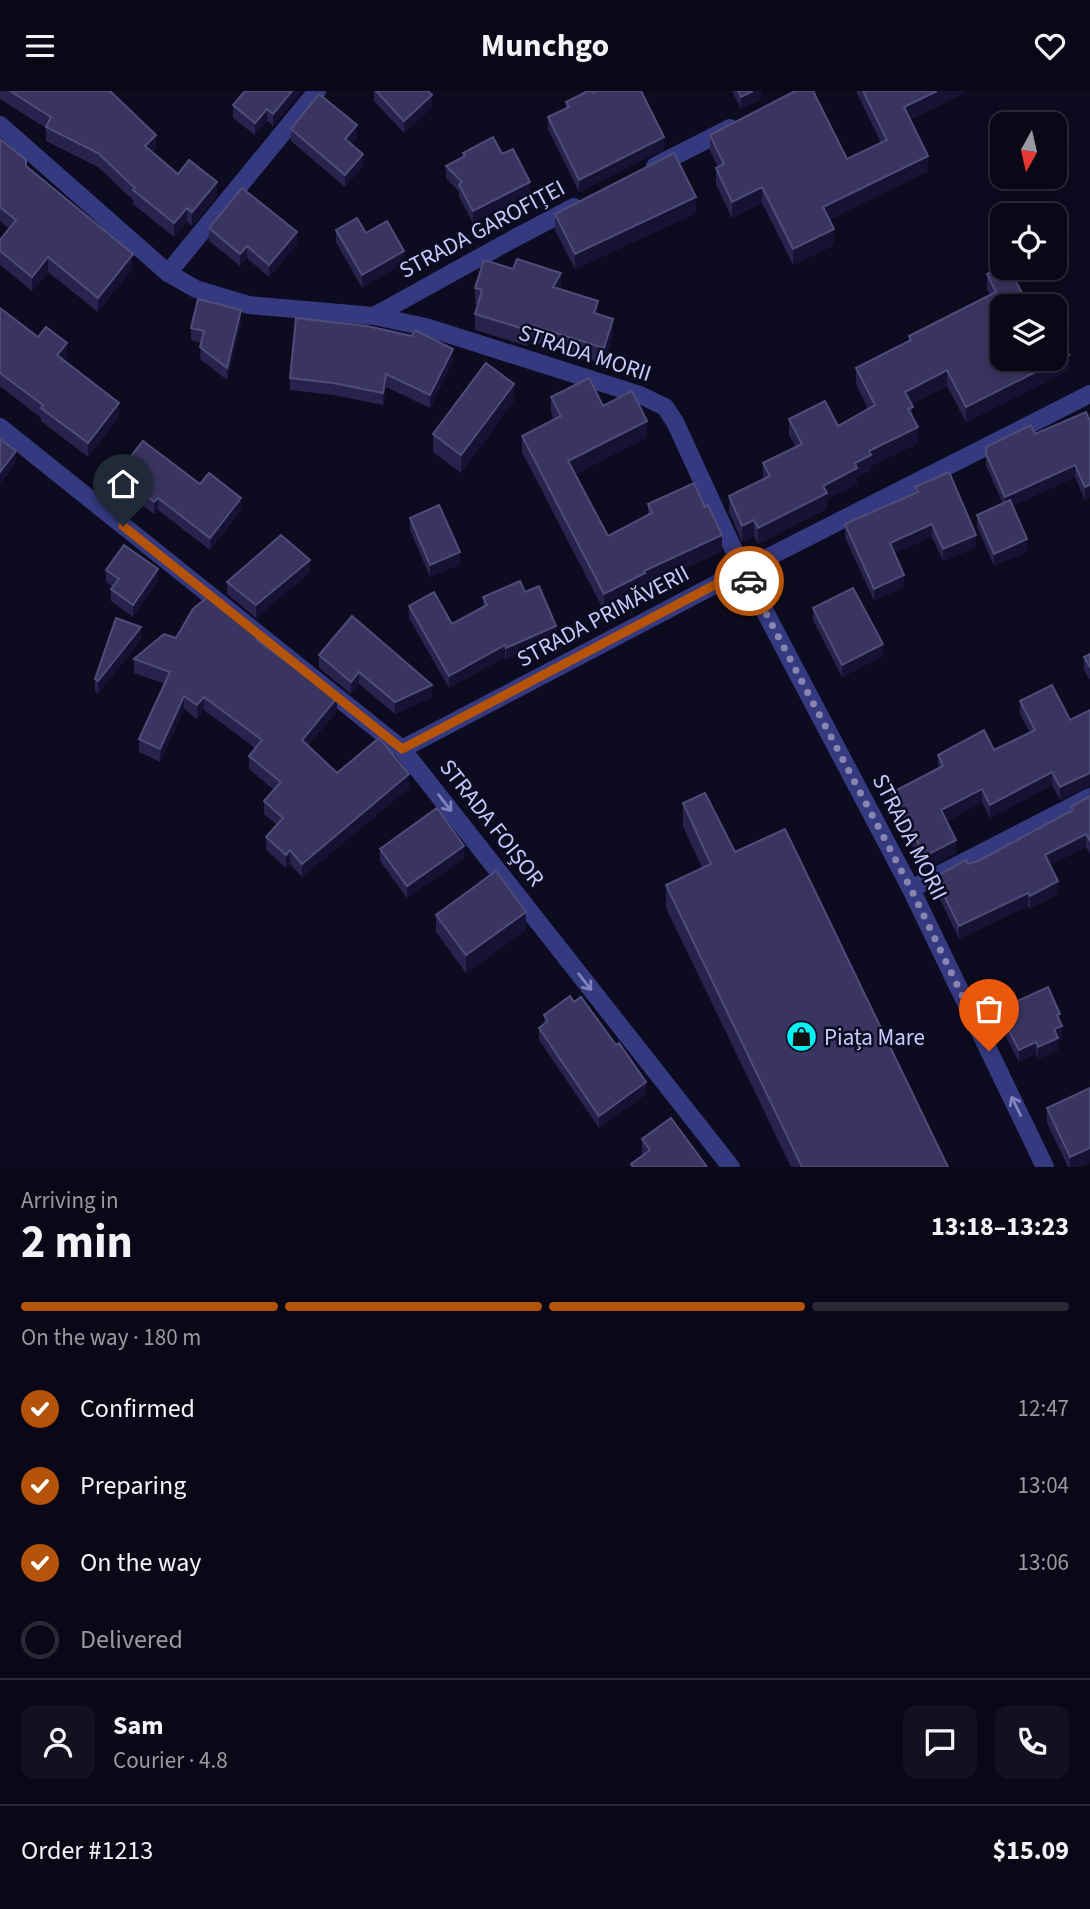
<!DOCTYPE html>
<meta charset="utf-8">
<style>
body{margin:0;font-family:"Source Sans 3",sans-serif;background:#131120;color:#f1f3f6;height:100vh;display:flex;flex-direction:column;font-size:26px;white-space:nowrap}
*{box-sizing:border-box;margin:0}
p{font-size:23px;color:#999aa1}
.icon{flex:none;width:38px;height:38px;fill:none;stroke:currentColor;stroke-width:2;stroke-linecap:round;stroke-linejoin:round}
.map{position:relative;height:1076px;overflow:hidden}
.details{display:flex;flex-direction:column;background:#0a0817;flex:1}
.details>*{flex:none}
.needle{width:46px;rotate:188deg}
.fabs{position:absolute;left:990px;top:21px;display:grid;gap:14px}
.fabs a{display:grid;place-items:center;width:77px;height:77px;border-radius:14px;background:#0a0817;box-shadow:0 4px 18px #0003,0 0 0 2px #2a2936;font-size:35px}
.pin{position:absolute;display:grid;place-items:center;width:60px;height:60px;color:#fff;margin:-72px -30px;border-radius:50% 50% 50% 0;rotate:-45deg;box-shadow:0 0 7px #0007}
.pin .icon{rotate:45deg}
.courier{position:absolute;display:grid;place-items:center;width:70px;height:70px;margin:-35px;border:5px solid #b45309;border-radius:50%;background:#fff;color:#222;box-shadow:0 2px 9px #0007}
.summary em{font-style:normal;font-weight:700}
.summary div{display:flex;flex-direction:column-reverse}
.summary{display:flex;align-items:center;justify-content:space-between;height:119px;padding:0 21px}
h1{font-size:46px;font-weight:700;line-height:52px}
.bar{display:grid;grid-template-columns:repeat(4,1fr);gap:10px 7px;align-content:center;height:84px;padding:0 21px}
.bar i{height:9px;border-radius:5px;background:#2a2936}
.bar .on{background:#b45309}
.bar p{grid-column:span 4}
.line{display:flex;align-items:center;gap:18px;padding:0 21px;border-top:2px solid #2a2936}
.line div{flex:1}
.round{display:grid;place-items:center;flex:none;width:74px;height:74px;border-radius:14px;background:#131120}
ol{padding:0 21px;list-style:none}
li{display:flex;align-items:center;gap:21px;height:77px}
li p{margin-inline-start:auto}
li .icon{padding:7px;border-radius:50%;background:#b45309;color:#fff;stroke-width:4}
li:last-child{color:#999aa1}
li i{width:38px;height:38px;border:4px solid #2a2936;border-radius:50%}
header{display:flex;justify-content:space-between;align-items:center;height:91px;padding:0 21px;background:#0a0817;font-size:32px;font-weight:700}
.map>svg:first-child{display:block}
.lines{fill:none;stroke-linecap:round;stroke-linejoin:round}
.minor{stroke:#35397f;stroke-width:18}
.wall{fill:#27234d}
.shaded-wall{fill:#151233}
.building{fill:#393560;stroke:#504c79;stroke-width:2}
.oneway{stroke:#8081bf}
.done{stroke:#8886b1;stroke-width:7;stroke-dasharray:0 12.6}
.route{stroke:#b45309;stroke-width:9}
.labels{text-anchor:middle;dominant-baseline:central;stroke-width:5;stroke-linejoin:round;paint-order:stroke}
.street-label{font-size:23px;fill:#cac9ff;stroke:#0d0b1f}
.poi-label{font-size:23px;fill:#cac9ff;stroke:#0d0b1f;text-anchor:start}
</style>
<header><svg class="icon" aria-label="menu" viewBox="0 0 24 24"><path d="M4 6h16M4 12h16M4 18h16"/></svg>Munchgo<svg class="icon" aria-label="heart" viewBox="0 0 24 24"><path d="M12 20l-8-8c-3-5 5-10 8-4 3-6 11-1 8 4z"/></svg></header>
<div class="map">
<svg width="1090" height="1076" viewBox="0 0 1090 1076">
<rect width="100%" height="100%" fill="#0d0b1f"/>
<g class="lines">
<g class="minor">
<path d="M0 34 168 182 196 198 249 214 374 225 426 236 640 304 665 316 675 331 743 479 911 798 1045 1076"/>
<path d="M655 75 730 37"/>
<path d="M168 182 317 0"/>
<path d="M374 225 513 148 574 116"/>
<path d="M0 336 402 658 731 1076"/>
<path d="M402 658 743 479 1090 303"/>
<path d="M911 798 1090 706"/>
</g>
</g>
<g class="wall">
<path d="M0 0H113L112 2 156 58 152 61 178 83 217 105 192 135 187 131 174 146 133 113V109L98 76 46 50V37L0 8Z"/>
<path d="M302 0 273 35 267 30 255 44 233 27V14Z"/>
<path d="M374 0H428L432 16 404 42 374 10Z"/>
<path d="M732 0H761V8L741 18Z"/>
<path d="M856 0H966V1L911 28 928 80 829 129 834 154 793 174 762 112 732 127 716 93V77L718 76 710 60V44L847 68 881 52Z"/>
<path d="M593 2 664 58 579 101 548 38V26L566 17V11Z"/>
<path d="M291 38 357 47 351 53 363 75 345 96 291 50Z"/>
<path d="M0 48 26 75 133 177 98 221 48 181 32 200 0 174V149L9 138 0 130Z"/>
<path d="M463 62 502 63 530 103 473 132 459 106V101L446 87V75L463 66Z"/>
<path d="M696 122 575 178 555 139V123Z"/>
<path d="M209 137 297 153 269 186 247 167 240 175 209 150Z"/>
<path d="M336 139 404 172 362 197 336 151Z"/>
<path d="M987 183 1029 215 1069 279 966 331 947 295 911 313 913 326 918 352 871 375V379L857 386V393L827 408V418L758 453 754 445 742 451 729 421V405L763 388V372L796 356 789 344V328L838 335 868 318 856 293V277L909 250V245L990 204 987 199Z"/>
<path d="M475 197 561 198 598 223 613 244 604 273 530 250 527 255 475 239V223L478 214 475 213Z"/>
<path d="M0 217 38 246 67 266 64 270 119 326 88 366 41 330V327L0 295Z"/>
<path d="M241 231 227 289 200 268 201 252 191 249V237Z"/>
<path d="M453 270 430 317 386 296 383 314 333 304 290 299V287Z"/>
<path d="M551 306 603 315 647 346 575 383 608 445 648 424V413L722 460 645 496V499L604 520 522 361V345L554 329 551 322Z"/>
<path d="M514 310 461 382 433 361V343Z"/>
<path d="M1090 330V406L1085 409 1075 386 1012 415 1027 461 994 475 977 436V424L1003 413 986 375V356Z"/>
<path d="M117 383 200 393 241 419 210 459 158 419 154 423 117 395Z"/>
<path d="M915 396 976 456 943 470 932 446 894 462 904 496 874 510 845 446V433L915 402Z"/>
<path d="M410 427 460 473 430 486 410 439Z"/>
<path d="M106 479 158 490 133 526 111 510V498L113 496 106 491Z"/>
<path d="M310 481 256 527 227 503V491Z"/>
<path d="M525 501 556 547 506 569 505 566 449 597 409 527V515L452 533 483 516V506Z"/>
<path d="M813 517 883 565 842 586 813 529Z"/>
<path d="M176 547 259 551 337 620 308 654 337 682 409 697 302 786 290 773 286 777 266 759V746L277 734 264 723V710L274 699 249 678V665L255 657 204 619 197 628 184 618 160 671 139 661V648L165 593 134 582V568Z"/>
<path d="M141 548 98 603 95 601V588Z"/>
<path d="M1090 563V589L1084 579V566Z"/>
<path d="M319 564 432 606 395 623 359 593 351 603 319 577Z"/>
<path d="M1020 610 1070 629 1090 619V695L1060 709 1052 694 990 727 982 711 946 730 956 762 925 778 891 715V702L938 678V664L994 659 1030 642 1020 623Z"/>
<path d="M1090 705V763L1086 756 1050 774 1058 803 1030 818 1028 815 959 848 935 798V786L980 769 1071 721V716Z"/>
<path d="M683 712 735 761 948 1076H791L666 817V794L702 777 683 735Z"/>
<path d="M380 758 464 767 407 807 380 770Z"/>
<path d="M436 824 526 839 466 882 436 841Z"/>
<path d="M574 911 646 1003 599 1037 539 949V937L544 933V924Z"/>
<path d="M998 919 1060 931 1062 947 1058 949V959L1038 968 1036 963 1019 971 998 931Z"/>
<path d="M1090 997V1071L1080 1076H1068L1047 1032V1017Z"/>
<path d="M642 1048 707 1076H631V1073L643 1064 642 1063Z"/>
</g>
<g class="shaded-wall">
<path d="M292 0H302L273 35V23Z"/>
<path d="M753 0H761V8L741 18V6Z"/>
<path d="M937 0H966V1L904 31V16Z"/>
<path d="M432 4V16L404 42V30Z"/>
<path d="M267 18V30L255 44V32Z"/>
<path d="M357 34V47L345 60V48Z"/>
<path d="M156 44V58L145 69V55Z"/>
<path d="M664 46V58L579 101V89Z"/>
<path d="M363 63V75L345 96V84Z"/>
<path d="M928 65V80L823 132V116Z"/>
<path d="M217 91V105L192 135V121Z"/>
<path d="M530 91V103L473 132V120Z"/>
<path d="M762 96V112L732 127V111Z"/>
<path d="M696 106V122L575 178V163Z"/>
<path d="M187 117V131L174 146V132Z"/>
<path d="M834 138V154L793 174V158Z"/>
<path d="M297 141V153L269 186V174Z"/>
<path d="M247 155V167L240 175V163Z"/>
<path d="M404 160V172L362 197V184Z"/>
<path d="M133 163V177L98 221V207Z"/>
<path d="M48 166V181L32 200V186Z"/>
<path d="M561 182V198L553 196Z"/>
<path d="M598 210V226L594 222Z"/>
<path d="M241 219V231L227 289V277Z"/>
<path d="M613 228V244L604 273V257Z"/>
<path d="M530 234V250L527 255V239Z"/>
<path d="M67 252V266L57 278V264Z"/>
<path d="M453 258V270L430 317V304Z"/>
<path d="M1069 264V279L966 331V316Z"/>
<path d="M947 279V295L905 316V301Z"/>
<path d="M386 283V296L383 314V302Z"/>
<path d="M514 293V310L461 382V364Z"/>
<path d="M119 312V326L88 366V352Z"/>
<path d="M647 330V346L568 386V370Z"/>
<path d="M918 336V352L871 375V379L857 386V393L827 408V418L758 453V437L823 395 869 360Z"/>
<path d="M16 360V373L0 393V381Z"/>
<path d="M1075 374V386L1005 418V406Z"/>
<path d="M1090 394V406L1085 409V396Z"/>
<path d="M158 407V419L154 423V411Z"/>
<path d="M241 407V419L210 459V447Z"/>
<path d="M754 429V445L742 451V435Z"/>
<path d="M932 433V446L890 464V452Z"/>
<path d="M722 444V460L645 496V499L604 520V503L644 480Z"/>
<path d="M976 444V456L943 470V458Z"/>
<path d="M1027 448V461L994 475V463Z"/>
<path d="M460 461V473L430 486V474Z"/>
<path d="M310 469V481L256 527V514Z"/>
<path d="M158 478V490L133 526V514Z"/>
<path d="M904 484V496L874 510V498Z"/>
<path d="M556 535V547L506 569V557Z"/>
<path d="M141 536V548L98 603V590Z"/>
<path d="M883 553V565L842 586V574Z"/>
<path d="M505 554V566L449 597V585Z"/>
<path d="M359 581V593L351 603V591Z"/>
<path d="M432 594V606L395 623V611Z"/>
<path d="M184 605V618L160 671V658Z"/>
<path d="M204 606V619L197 628V614Z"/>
<path d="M337 607V620L302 662V649Z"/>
<path d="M1052 681V694L990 727V714Z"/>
<path d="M1090 682V695L1060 709V696Z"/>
<path d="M409 683V697L302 786V773Z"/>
<path d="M982 698V711L941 732V719Z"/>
<path d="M1086 743V756L1045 777V764Z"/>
<path d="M956 749V762L925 778V765Z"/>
<path d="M464 755V767L407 807V795Z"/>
<path d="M290 759V773L286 777V764Z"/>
<path d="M1058 790V803L1030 818V805Z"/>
<path d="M1028 802V815L959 848V835Z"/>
<path d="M526 821V839L466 882V864Z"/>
<path d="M1062 935V947L1058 949V959L1038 968V956L1054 938Z"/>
<path d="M1036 951V963L1019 971V959Z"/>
<path d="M646 991V1003L599 1037V1025Z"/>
<path d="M1090 1057V1071L1080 1076H1070V1066Z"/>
</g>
<g class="building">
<path d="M10 0H110L156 44 145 55 178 83 189 69 217 91 192 121 187 117 174 132 133 99 135 97 98 62 46 36 51 26Z"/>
<path d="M245 0H292L273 23 267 18 255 32 233 14Z"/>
<path d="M376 0H428L432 4 404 30Z"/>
<path d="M588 0H592L593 2 597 0H641L664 46 579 89 548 26 569 16 566 11Z"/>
<path d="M738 0H753L741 6Z"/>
<path d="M795 0H813L847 68 887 49 863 0H937L904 16 928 65 823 116 834 138 793 158 762 96 732 111 716 77 724 73 710 44Z"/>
<path d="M319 3 357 34 345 48 363 63 345 84 291 38Z"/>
<path d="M493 46 502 63 513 58 530 91 473 120 459 94 462 91 446 75 465 65 463 62Z"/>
<path d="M0 48 26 69V75L133 163 98 207 48 166 32 186 0 160V149L16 129 0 116Z"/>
<path d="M674 62 696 106 575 163 555 123Z"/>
<path d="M242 97 297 141 269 174 247 155 240 163 209 137Z"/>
<path d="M357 127 366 142 387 130 404 160 362 184 336 139Z"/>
<path d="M517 168 561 182 553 196 598 210 594 222 613 228 604 257 530 234 527 239 475 223 482 199 475 197 484 169 513 178Z"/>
<path d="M1003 175V177H1009L1029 215H1003V268H1055V236L1069 264 966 316 947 279 905 301 913 316 908 318 918 336 869 360 871 364 855 372 857 377 823 395 827 402 758 437 754 429 742 435 729 405 770 385 763 372 802 353 789 328 825 310 838 335 875 314 856 277 911 249 909 245 996 201 987 183Z"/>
<path d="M198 208 241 219 227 277 200 256 204 240 191 237Z"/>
<path d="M1042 209 1045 215H1030Z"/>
<path d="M0 217 38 246 46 236 67 252 57 264 119 312 88 352 41 317 43 314 0 282Z"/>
<path d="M296 227 367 235 412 245 415 239 453 258 430 304 386 283 383 302 333 292 290 287Z"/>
<path d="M486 272 514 293 461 364 433 343Z"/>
<path d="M589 287 603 315 632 300 647 330 568 370 608 445 652 422 648 413 694 392 705 416 708 414 722 444 644 480 645 482 604 503 522 345 561 325 551 306Z"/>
<path d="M1086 321 1090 330V394L1085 396 1075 374 1005 406 986 363V356L1031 334 1035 343Z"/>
<path d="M0 348 16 360 0 381Z"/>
<path d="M143 350 200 393 209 382 241 407 210 447 158 407 154 411 117 383Z"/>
<path d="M949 381 976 444 943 458 932 433 890 452 904 484 874 498 845 433 918 401 915 396Z"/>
<path d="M1010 409 1027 448 994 463 977 424Z"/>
<path d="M439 414 460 461 430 474 410 427Z"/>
<path d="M281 444 310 469 256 514 227 491Z"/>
<path d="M124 454 158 478 133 514 111 498 119 488 106 479Z"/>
<path d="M520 490 525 501 539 495 556 535 506 557 505 554 449 585 409 515 434 501 452 533 487 514 483 506Z"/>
<path d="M853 497 883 553 842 574 813 517Z"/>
<path d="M209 505 259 545 257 549 302 582 304 581 337 607 302 649 337 682 379 647 409 683 302 773 290 759 286 764 266 746 283 727 264 710 281 691 249 665 262 649 204 606 197 614 184 605 160 658 139 648 170 581 134 568 164 543 176 547 193 518Z"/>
<path d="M352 525 432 594 395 611 359 581 351 591 319 564Z"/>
<path d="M116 527 141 536 98 590 95 588Z"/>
<path d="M1090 563V576L1084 566Z"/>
<path d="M1052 594 1070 629 1090 619V682L1060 696 1052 681 990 714 982 698 941 719 956 749 925 765 891 702 943 675 938 664 984 639 994 659 1035 639 1020 610Z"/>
<path d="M705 702 735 761 785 738 948 1076H802L666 794 711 773 683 712Z"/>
<path d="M1090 705V750L1086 743 1045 764 1058 790 1030 805 1028 802 959 835 935 786 966 769 968 773 980 769 1073 719 1071 716Z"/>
<path d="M437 717 464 755 407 795 380 758Z"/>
<path d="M496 780 526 821 466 864 436 824Z"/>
<path d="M1048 896 1060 923 1057 924 1062 935 1054 938 1058 947 1038 956 1036 951 1019 959 998 919Z"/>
<path d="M570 905 574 911 581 906 616 954 619 952 646 991 599 1025 539 937 548 930 544 924Z"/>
<path d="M1090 997V1057L1070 1066 1047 1017Z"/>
<path d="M671 1027 707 1076H633L631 1073 650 1059 642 1048Z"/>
</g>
<defs><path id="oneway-shaft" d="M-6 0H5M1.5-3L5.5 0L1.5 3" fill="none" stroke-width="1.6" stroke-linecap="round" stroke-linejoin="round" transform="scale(1.75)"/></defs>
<g class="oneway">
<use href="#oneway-shaft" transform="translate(445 712) rotate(52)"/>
<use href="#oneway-shaft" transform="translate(585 891) rotate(52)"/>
<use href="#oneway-shaft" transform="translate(1016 1015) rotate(-116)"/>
</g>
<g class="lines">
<path class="done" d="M749 490 911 798 989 960"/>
<path class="route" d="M123 435 402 658 743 479 749 490"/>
</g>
<defs>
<symbol id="shop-disc" viewBox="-11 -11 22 22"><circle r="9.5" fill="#00f4f4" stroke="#0d0b1f"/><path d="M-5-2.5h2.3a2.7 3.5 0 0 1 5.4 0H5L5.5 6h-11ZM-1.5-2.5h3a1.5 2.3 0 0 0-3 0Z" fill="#111"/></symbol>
</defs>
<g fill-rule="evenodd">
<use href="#shop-disc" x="784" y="928" width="35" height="35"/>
</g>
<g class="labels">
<g class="street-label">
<text transform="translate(482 138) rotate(-28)">STRADA GAROFIȚEI</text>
<text transform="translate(585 262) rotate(18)">STRADA MORII</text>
<text transform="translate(603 525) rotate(-28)">STRADA PRIMĂVERII</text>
<text transform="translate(492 732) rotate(52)">STRADA FOIȘOR</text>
<text transform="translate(910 746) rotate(63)">STRADA MORII</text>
</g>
<g class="poi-label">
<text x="824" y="946">Piața Mare</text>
</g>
</g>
</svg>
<div class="fabs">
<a><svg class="needle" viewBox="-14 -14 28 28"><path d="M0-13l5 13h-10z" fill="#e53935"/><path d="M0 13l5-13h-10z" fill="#999aa1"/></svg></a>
<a><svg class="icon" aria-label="locate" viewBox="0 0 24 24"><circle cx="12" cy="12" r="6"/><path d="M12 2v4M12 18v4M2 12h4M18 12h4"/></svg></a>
<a><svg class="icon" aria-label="layers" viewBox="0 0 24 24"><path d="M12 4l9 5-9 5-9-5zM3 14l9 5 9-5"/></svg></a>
</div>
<div class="pin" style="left:989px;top:960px;background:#ea580c"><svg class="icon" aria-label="bag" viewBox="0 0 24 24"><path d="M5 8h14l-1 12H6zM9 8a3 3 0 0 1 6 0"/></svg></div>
<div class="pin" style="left:123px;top:435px;background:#1f2937"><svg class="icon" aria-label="home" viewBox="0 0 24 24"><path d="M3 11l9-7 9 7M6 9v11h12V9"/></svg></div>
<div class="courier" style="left:749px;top:490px"><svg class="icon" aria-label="car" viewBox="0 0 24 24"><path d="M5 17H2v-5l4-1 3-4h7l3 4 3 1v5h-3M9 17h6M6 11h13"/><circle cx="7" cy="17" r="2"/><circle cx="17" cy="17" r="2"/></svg></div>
</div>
<section class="details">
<div class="summary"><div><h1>2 min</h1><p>Arriving in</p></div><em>13:18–13:23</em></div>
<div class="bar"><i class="on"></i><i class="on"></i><i class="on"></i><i></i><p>On the way · 180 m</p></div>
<ol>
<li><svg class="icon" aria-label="check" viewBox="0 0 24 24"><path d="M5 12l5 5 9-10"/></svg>Confirmed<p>12:47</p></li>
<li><svg class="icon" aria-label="check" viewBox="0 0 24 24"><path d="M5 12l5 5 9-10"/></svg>Preparing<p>13:04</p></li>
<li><svg class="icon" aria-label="check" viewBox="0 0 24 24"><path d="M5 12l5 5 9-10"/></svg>On the way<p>13:06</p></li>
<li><i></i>Delivered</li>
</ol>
<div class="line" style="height:126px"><a class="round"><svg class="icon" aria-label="person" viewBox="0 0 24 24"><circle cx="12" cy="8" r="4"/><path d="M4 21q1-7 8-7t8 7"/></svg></a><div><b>Sam</b><p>Courier · 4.8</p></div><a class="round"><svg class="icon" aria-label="chat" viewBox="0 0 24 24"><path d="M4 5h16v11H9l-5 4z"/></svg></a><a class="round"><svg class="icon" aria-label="phone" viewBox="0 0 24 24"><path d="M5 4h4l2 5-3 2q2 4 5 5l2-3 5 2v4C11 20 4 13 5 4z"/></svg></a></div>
<div class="line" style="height:91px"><div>Order #1213</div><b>$15.09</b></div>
</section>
